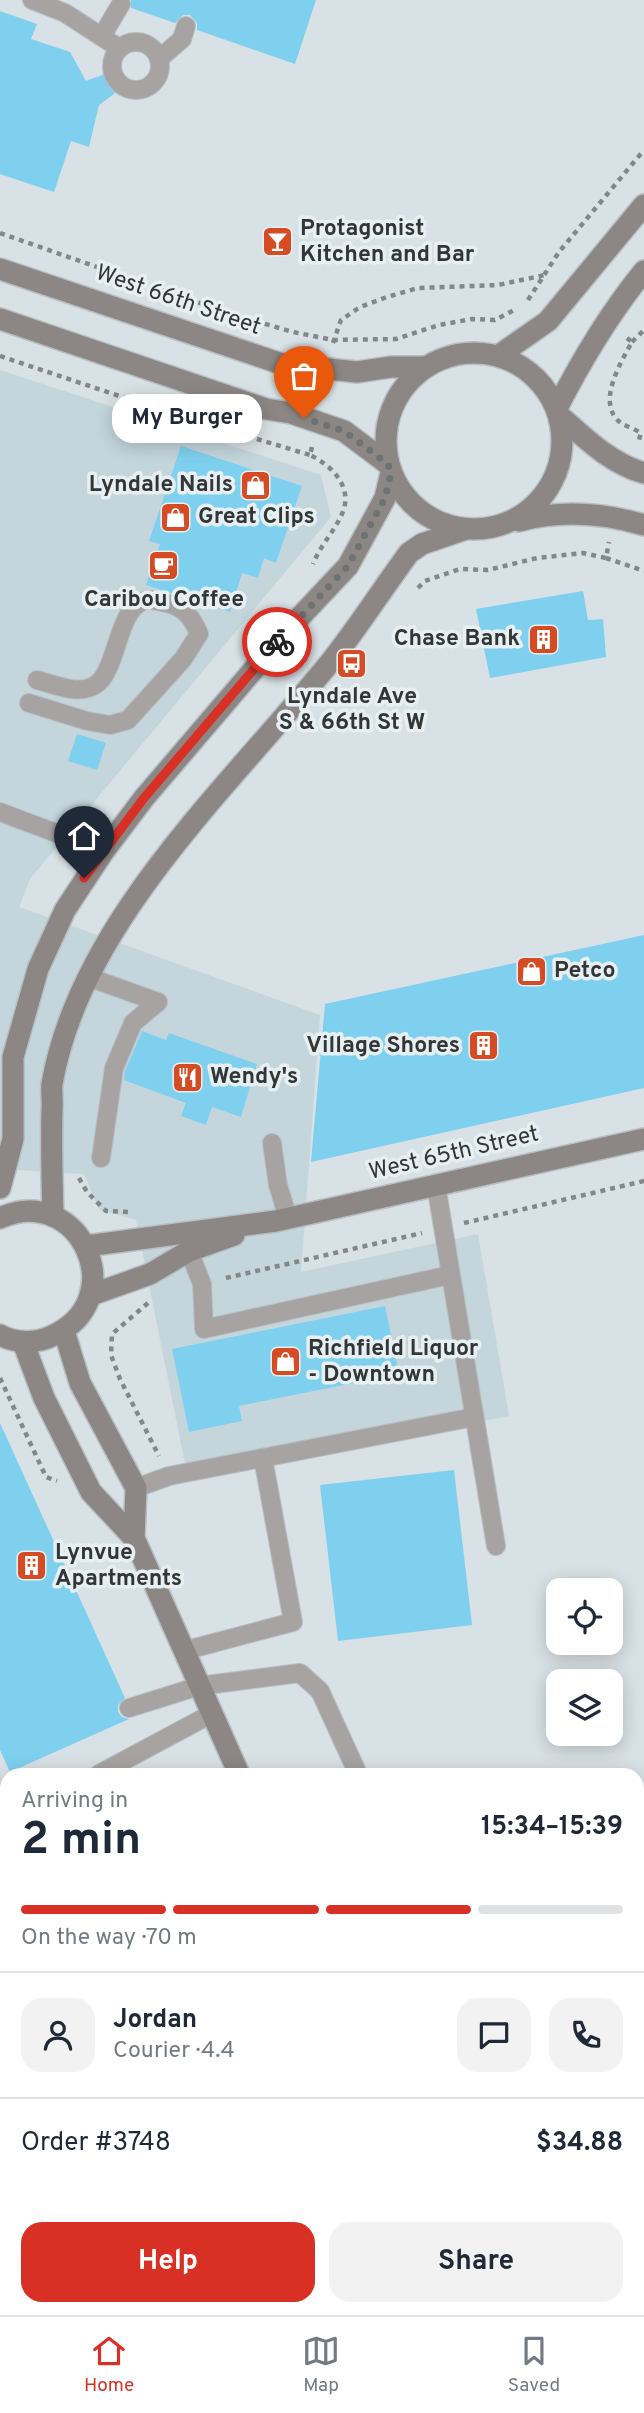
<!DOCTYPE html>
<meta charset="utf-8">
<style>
body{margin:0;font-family:Overpass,sans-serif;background:#f2f2f3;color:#1f2937;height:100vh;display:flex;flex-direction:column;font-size:26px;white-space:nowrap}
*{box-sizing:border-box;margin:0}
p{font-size:23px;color:#747a83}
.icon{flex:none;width:38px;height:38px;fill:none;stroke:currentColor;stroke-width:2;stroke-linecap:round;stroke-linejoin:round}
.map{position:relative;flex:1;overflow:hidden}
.side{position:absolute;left:0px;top:1768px;width:644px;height:548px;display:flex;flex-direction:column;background:#fff;border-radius:21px 21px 0 0;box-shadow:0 4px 18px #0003}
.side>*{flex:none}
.controls{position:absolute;left:546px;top:1578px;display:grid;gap:14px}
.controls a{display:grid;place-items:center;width:77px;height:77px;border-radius:14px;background:#fff;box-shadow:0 4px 18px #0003;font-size:35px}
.pin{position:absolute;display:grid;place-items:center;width:60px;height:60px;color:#fff;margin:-72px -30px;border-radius:50% 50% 50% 0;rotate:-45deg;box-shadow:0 0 7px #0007}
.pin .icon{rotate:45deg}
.courier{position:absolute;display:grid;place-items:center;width:70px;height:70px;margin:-35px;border:5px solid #d93025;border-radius:50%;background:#fff;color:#222;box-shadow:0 2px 9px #0007}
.bubble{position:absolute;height:49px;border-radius:21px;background:#fff;box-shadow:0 4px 18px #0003;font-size:23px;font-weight:700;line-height:49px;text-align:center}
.headline em{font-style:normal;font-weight:700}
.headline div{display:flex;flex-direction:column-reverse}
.headline{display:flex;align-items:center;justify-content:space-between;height:119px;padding:0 21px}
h1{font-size:46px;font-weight:700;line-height:52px}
.bar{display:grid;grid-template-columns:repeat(4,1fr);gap:10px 7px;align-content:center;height:84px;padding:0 21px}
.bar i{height:9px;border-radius:5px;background:#e0e1e3}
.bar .active{background:#d93025}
.bar p{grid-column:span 4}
.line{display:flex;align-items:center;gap:18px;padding:0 21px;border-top:2px solid #e0e1e3}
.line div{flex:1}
.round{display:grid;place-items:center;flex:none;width:74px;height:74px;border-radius:21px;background:#f2f2f3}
.cta{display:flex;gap:14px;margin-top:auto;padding:14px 21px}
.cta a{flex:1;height:80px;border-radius:21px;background:#d93025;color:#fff;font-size:28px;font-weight:700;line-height:80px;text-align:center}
.cta a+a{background:#f2f2f3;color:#1f2937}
.menu{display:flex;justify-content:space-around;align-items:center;height:98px;border-top:2px solid #e0e1e3;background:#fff;font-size:19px;color:#747a83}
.menu a{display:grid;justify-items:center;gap:4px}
.menu .active{color:#d93025}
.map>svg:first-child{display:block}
.built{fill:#c4d5dc}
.building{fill:#7ed0ee}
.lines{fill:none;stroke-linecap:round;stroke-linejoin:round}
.lane-casing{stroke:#b7bfc2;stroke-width:20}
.street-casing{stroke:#b7bfc2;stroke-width:24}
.secondary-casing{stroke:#b7bfc2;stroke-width:24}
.path{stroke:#82888a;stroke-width:4.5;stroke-dasharray:5 5;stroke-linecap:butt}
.lane{stroke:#a7a3a2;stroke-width:18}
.street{stroke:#a7a3a2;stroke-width:21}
.secondary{stroke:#8c8684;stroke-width:21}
.done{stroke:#6d7274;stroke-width:7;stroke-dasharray:0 12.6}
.route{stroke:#d93025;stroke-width:9}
.labels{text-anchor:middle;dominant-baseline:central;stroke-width:7;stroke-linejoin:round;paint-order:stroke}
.poi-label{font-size:23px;font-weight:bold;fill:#333637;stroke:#e6eff2;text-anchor:start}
.street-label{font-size:23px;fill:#333637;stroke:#e6eff2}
</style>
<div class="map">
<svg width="644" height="2315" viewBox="0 0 644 2315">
<rect width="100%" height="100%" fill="#d8e1e5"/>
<path class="built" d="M0 370 321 475 331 517 30 879 19 907 320 1015 301 1272 478 1234 509 1416 188 1479 136 1220 99 1209 84 1174 0 1169Z"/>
<g class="building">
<path d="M131 0H316L295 64 197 30V23L190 15H183L175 23 131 8Z"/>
<path d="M0 11 37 24 31 39 70 52 86 81 110 72 118 91 99 105 89 147 71 141 54 192 0 174Z"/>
<path d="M181 446 302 486 276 563 264 558 258 578 242 573 230 612 146 585 160 544 149 541Z"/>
<path d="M583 591 588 620 603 619 606 657 490 678 476 609Z"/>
<path d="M77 734 106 743 97 770 68 761Z"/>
<path d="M644 935V1088L311 1162 325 1004Z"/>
<path d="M142 1031 166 1040 169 1033 257 1064 241 1117 212 1107 206 1125 181 1116 186 1103 124 1080 125 1071Z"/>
<path d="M385 1306 399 1374 239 1406 242 1421 189 1432 172 1349Z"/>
<path d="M0 1423 125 1698 118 1705V1712L122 1717 129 1719 10 1772 0 1750Z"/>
<path d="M454 1470 472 1625 338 1641 320 1485Z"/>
</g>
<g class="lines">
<defs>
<g id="lane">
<path d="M32 0 65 13 119 48"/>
<path d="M102 36 121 4"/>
<circle cx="136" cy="66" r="24"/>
<path d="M159 59 182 39 186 26"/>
<path d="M29 703 87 721 110 725 128 720 183 659 199 634C192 617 184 607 166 603 161 602 155 600 150 600 118 600 119 665 98 683 81 697 56 685 37 680"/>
<path d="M0 812 104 851"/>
<path d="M88 977 158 1002"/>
<path d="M272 1143 278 1185 288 1218"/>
<path d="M101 1158 114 1068 133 1023 158 1002"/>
<path d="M436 1185 496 1546"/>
<path d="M189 1251 202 1284 204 1329 450 1275"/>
<path d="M136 1488 169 1476 474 1417"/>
<path d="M183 1651 293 1622 263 1458"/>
<path d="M129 1708 199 1686 300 1673 320 1691 358 1774"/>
<path d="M99 1774 211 1714"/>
<path d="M637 1852 644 1851"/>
<path d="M0 2011 7 1989"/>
<path d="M637 2054 644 2053"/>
</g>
<g id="street">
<path d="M0 2228 7 2230"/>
<path d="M247 2308 268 2315"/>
</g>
<g id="secondary">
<path d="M0 269 282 364 357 372 391 367H426"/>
<path d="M0 319 266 409 291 413 344 431 388 464"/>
<circle cx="474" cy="441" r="88"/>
<path d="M498 356 548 321 644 205"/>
<path d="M557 408C582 359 609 314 644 271"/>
<path d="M560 416C586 439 610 463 644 473"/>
<path d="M519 521C560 510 603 513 644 525"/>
<path d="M0 1188 13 1139V1057L38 969 65 910 104 851 144 798 284 634 348 566 385 498 391 473"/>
<path d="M53 1216C52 1181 51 1146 52 1110 53 1102 51 1092 52 1084 80 921 232 784 332 660 359 626 383 588 409 553L422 544 466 529"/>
<path d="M0 1218C79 1182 134 1299 52 1336 36 1344 15 1343 0 1335"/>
<path d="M86 1246 276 1221 644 1139"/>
<path d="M91 1295 150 1274 189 1251 234 1235"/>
<path d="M64 1331 80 1383 136 1488 134 1538"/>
<path d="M23 1342 44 1398 91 1492 134 1538 239 1774"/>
<path d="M452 2308 453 2315"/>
</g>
</defs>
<use href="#lane" class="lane-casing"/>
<use href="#street" class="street-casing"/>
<use href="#secondary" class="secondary-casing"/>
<g class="path">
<path d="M0 233 231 314 293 332 333 340 396 339 439 325 472 319 495 320 516 309"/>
<path d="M528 300 559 252 644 150"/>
<path d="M627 338 632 342C621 362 595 404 621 423 627 427 635 429 641 433L638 443"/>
<path d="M632 342 644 330"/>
<path d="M333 343 341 320 360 307 387 297 418 288 498 285 545 275"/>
<path d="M0 356 164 411 310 455"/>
<path d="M312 447 310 455C333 466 355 489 341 516 333 533 320 546 313 564"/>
<path d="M606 558 644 571"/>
<path d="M418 588 425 581 460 569 488 570 537 558 583 553 606 558 609 542"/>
<path d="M79 1178 87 1192 106 1211 131 1212"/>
<path d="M464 1223 644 1181"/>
<path d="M226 1278 422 1233"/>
<path d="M148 1303 112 1334 111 1355 120 1379 159 1456"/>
<path d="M0 1378 46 1477 57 1481"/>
</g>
<use href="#lane" class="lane"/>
<use href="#street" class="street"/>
<use href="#secondary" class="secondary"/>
</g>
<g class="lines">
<path class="done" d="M277 642 348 566 385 498 391 473 388 464 344 431 304 418"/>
<path class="route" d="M84 878 144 798 277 642"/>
</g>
<defs>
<symbol id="bar-square" viewBox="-11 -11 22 22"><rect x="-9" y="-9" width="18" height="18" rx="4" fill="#d54c24" stroke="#e6eff2"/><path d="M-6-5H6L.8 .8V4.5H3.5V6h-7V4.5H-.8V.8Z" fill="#fff"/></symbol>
<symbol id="shop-square" viewBox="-11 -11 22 22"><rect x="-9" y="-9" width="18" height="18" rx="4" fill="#d54c24" stroke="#e6eff2"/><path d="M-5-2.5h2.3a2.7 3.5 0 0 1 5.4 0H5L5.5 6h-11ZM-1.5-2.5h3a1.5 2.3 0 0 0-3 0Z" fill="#fff"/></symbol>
<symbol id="cafe-square" viewBox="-11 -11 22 22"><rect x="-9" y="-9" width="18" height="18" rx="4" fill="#d54c24" stroke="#e6eff2"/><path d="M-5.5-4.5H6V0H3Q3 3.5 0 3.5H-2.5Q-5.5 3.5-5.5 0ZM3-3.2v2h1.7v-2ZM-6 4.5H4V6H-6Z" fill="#fff"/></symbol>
<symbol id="building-square" viewBox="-11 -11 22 22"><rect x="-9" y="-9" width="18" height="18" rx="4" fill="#d54c24" stroke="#e6eff2"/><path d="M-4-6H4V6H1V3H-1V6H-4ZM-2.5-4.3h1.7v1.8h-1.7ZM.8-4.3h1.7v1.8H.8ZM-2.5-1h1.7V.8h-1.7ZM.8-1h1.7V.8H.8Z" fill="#fff"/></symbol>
<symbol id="bus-square" viewBox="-11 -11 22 22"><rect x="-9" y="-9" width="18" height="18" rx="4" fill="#d54c24" stroke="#e6eff2"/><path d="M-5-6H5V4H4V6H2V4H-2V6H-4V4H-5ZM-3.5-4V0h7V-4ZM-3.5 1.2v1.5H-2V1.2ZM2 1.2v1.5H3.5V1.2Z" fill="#fff"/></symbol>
<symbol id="restaurant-square" viewBox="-11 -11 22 22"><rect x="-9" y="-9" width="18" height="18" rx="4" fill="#d54c24" stroke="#e6eff2"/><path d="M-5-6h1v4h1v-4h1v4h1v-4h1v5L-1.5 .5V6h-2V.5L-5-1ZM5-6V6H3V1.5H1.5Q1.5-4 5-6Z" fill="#fff"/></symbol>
</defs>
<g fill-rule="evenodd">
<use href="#bar-square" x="260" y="224" width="35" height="35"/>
<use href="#shop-square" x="238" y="468" width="35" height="35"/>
<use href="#shop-square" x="158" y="500" width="35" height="35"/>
<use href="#cafe-square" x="146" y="548" width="35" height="35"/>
<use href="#building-square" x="526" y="622" width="35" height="35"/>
<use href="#bus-square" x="334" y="646" width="35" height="35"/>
<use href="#shop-square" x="514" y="954" width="35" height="35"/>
<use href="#building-square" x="466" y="1028" width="35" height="35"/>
<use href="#restaurant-square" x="170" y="1060" width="35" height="35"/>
<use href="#shop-square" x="268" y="1344" width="35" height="35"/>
<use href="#building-square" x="14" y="1548" width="35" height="35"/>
</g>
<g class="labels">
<g class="poi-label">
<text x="300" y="229">Protagonist<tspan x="300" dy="26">Kitchen and Bar</tspan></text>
<text x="233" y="485" text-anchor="end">Lyndale Nails</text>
<text x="198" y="517">Great Clips</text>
<text x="164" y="600" text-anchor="middle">Caribou Coffee</text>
<text x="520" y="639" text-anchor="end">Chase Bank</text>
<text x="352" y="697" text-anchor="middle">Lyndale Ave<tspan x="352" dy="26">S &amp; 66th St W</tspan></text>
<text x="554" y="971">Petco</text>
<text x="460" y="1046" text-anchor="end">Village Shores</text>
<text x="210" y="1077">Wendy's</text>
<text x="308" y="1349">Richfield Liquor<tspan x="308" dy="26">- Downtown</tspan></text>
<text x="55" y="1553">Lynvue<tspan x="55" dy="26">Apartments</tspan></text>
</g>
<g class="street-label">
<text transform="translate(178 301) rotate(19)">West 66th Street</text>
<text transform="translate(454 1154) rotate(-13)">West 65th Street</text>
</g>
</g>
</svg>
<div class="controls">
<a><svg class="icon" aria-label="locate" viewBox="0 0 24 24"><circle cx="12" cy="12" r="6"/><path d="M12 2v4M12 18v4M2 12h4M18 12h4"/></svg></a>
<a><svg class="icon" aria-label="layers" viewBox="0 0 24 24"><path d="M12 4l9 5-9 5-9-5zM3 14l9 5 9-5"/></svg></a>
</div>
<div class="pin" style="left:304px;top:418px;background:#ea580c"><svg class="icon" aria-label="bag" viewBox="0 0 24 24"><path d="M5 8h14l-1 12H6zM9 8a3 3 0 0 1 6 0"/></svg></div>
<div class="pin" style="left:84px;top:878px;background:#1f2937"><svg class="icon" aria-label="home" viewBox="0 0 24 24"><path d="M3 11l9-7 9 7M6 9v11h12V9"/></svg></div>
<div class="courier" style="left:277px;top:642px"><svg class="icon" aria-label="bike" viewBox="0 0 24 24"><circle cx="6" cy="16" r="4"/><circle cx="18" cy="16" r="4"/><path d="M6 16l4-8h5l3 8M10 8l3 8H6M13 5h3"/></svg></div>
<div class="bubble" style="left:112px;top:394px;width:150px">My Burger</div>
<section class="side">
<div class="headline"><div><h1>2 min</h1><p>Arriving in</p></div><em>15:34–15:39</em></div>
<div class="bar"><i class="active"></i><i class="active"></i><i class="active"></i><i></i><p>On the way · 70 m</p></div>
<div class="line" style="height:126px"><a class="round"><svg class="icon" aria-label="person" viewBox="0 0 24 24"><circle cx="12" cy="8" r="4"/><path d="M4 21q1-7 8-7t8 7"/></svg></a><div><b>Jordan</b><p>Courier · 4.4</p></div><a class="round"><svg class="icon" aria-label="chat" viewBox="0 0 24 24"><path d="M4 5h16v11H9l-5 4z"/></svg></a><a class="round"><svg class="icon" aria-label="phone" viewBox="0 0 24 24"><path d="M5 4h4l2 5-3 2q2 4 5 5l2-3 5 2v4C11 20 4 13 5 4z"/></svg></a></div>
<div class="line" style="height:91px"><div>Order #3748</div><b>$34.88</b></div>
<div class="cta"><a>Help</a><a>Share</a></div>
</section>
</div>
<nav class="menu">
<a class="active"><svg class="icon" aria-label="home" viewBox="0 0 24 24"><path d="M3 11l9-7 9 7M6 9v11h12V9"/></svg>Home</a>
<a><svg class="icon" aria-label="map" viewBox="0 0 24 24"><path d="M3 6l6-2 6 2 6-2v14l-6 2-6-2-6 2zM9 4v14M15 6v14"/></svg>Map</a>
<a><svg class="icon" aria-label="saved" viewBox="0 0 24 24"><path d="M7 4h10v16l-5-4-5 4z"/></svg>Saved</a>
</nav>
